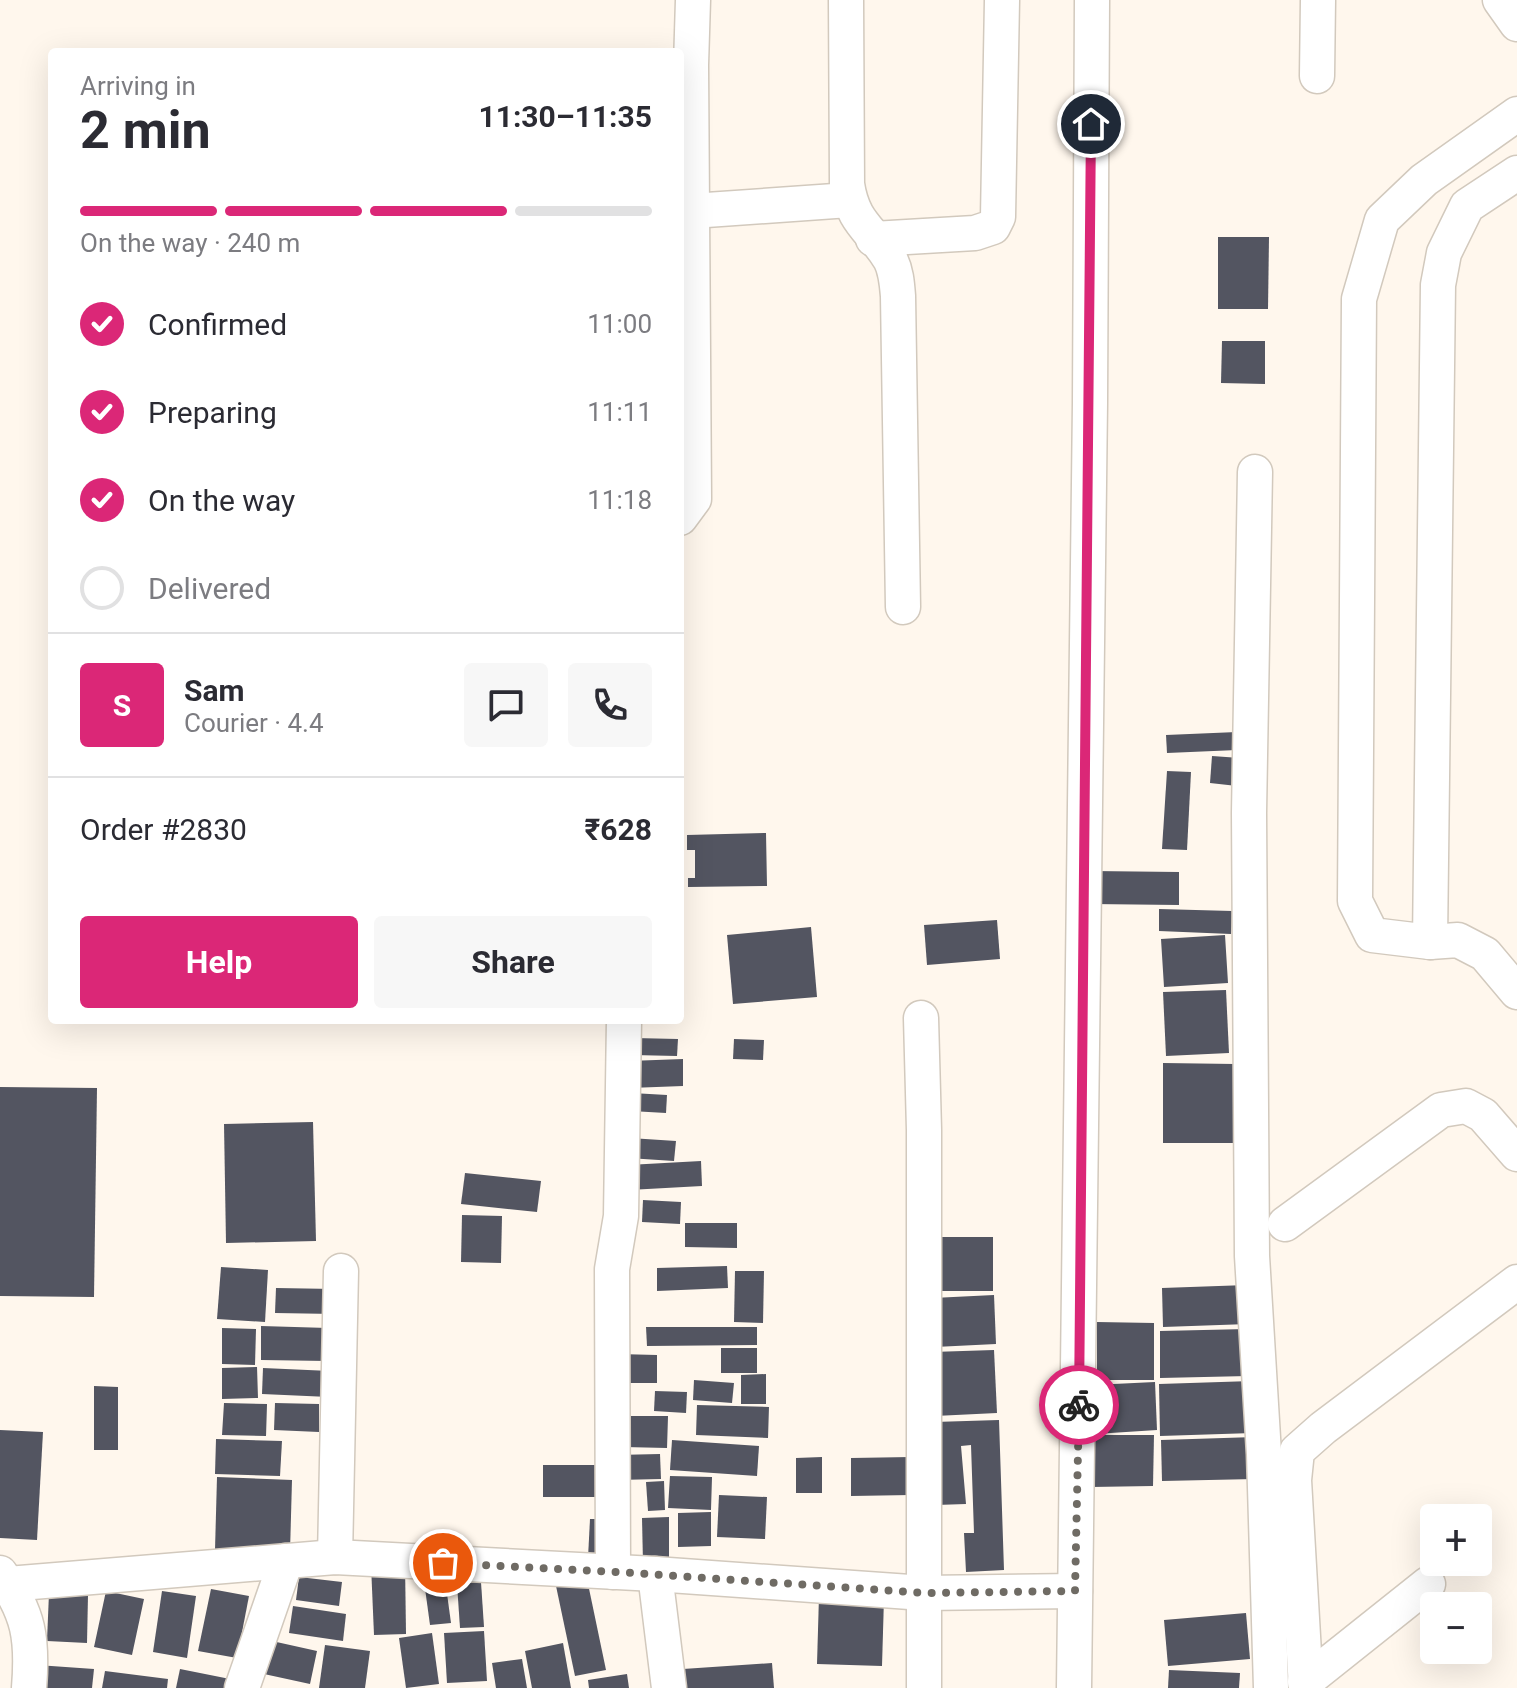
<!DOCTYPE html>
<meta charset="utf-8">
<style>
body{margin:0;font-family:Roboto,sans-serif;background:#f7f7f7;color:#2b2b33;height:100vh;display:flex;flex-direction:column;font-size:30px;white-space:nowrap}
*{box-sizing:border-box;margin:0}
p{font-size:26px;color:#7c7c81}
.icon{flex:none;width:44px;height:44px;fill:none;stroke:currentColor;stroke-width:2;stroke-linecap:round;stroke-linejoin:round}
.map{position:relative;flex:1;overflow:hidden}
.panel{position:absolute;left:48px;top:48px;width:636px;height:976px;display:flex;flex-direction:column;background:#fff;border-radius:8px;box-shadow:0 8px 32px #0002}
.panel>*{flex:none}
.buttons{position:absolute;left:1420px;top:1504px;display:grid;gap:16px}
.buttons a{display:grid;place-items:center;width:72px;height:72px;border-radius:8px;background:#fff;box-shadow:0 8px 32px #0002;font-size:40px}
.pin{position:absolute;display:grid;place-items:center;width:68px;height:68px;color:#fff;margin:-34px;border:4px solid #fff;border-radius:50%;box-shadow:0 2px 8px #0007}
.courier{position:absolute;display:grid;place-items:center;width:80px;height:80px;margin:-40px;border:6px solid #db2777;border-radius:50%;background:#fff;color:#222;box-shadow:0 2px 10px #0007}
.headline em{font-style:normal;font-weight:700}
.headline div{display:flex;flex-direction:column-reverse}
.headline{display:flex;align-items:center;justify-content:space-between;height:136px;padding:0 32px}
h1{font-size:52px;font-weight:700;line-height:60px}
.bar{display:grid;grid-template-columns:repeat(4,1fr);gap:12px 8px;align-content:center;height:96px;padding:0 32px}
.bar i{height:10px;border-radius:6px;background:#e1e1e2}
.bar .on{background:#db2777}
.bar p{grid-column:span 4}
.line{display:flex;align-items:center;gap:20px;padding:0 32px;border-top:2px solid #e1e1e2}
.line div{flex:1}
.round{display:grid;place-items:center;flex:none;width:84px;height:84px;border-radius:8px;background:#f7f7f7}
ol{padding:0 32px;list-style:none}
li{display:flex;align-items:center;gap:24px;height:88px}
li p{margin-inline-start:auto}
li .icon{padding:8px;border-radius:50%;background:#db2777;color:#fff;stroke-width:4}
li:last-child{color:#7c7c81}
li i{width:44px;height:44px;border:4px solid #e1e1e2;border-radius:50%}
.primary-button{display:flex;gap:16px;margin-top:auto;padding:16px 32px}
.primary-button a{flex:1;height:92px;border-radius:8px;background:#db2777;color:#fff;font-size:32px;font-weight:700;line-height:92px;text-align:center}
.primary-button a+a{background:#f7f7f7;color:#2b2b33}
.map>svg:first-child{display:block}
.building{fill:#535561}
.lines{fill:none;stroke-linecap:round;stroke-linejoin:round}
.minor-casing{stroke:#d2c9bd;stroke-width:37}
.minor{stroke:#fff;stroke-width:34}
.done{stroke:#6f6b64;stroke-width:8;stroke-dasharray:0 14.4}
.route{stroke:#db2777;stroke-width:10}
</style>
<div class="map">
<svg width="1517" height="1688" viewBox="0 0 1517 1688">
<rect width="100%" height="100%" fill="#fff7ed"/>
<g class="building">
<path d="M1218 237H1269L1268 309H1218Z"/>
<path d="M1222 341H1265V384L1221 383Z"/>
<path d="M1237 732V750L1167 753 1166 735Z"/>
<path d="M1212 756 1240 758 1237 786 1210 783Z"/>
<path d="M1167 771 1191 772 1187 850 1162 849Z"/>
<path d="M766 833 767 886 688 887V878H695V850H687V835Z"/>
<path d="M1092 871 1179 872V905L1091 904Z"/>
<path d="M1159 909 1232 911 1231 934 1159 931Z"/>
<path d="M997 920 1000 959 927 965 924 925Z"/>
<path d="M811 927 817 997 733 1004 727 935Z"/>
<path d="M1225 935 1228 983 1164 987 1161 939Z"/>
<path d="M1226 990 1229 1053 1166 1056 1163 992Z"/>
<path d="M634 1038 678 1039 677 1056 633 1055Z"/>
<path d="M734 1039 764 1040 763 1060 733 1059Z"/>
<path d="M683 1059V1086L630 1088 629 1061Z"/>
<path d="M1163 1063 1235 1064 1234 1143H1163Z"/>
<path d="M0 1087 97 1088 94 1297 0 1296Z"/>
<path d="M632 1093 667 1095 666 1113 631 1111Z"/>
<path d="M313 1122 316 1241 226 1243 224 1124Z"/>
<path d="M630 1138 676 1141 674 1161 628 1158Z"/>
<path d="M701 1161 702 1186 629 1190 628 1165Z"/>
<path d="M465 1173 541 1181 537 1212 461 1204Z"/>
<path d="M643 1200 681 1202 680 1224 642 1222Z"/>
<path d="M462 1215 502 1216 501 1263 461 1262Z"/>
<path d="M685 1223H737V1248L685 1247Z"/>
<path d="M931 1237H993V1291H930Z"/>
<path d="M727 1266 728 1288 657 1291V1268Z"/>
<path d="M221 1267 268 1270 265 1322 217 1319Z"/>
<path d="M735 1271H764L763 1323 734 1322Z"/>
<path d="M1247 1285 1248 1324 1163 1327 1162 1288Z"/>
<path d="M276 1288 335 1289V1314L275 1313Z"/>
<path d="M994 1295 996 1344 935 1347 933 1298Z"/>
<path d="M1097 1322 1154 1323V1380H1097Z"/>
<path d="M261 1326 328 1328 327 1361 261 1360Z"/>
<path d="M646 1327H757V1345L647 1346Z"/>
<path d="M222 1328 256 1329 255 1365 222 1364Z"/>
<path d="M1247 1329 1248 1376 1160 1378V1331Z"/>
<rect x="721" y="1348" width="36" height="25"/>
<path d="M994 1350 997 1413 935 1416 932 1352Z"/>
<path d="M618 1354 657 1355V1383H618Z"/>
<path d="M257 1367 258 1398 222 1399V1368Z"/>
<path d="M263 1368 330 1371 329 1397 262 1394Z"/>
<path d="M766 1374V1404H741V1375Z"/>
<path d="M694 1380 734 1383 732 1403 693 1400Z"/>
<path d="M1252 1381 1253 1433 1160 1436 1159 1384Z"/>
<path d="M1155 1382 1157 1430 1095 1434 1093 1385Z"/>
<path d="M94 1386 118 1387V1450H94Z"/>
<path d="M655 1391 687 1392 686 1413 654 1411Z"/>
<path d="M224 1403 267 1404 266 1436 222 1435Z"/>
<path d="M275 1403 319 1404V1432L274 1430Z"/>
<path d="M697 1405 769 1407 768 1438 696 1435Z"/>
<path d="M625 1416H668L667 1448 624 1447Z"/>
<path d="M999 1420 1004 1570 966 1572 964 1533H974L971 1445 961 1446 966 1504 936 1505 934 1422Z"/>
<path d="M0 1430 43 1432 37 1540 0 1538Z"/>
<path d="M1091 1435H1154L1153 1486 1091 1487Z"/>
<path d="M1255 1437V1479L1162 1481 1161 1440Z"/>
<path d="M216 1439 282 1441 280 1476 215 1474Z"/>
<path d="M672 1440 759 1446 757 1476 670 1470Z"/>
<path d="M660 1454 661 1479 617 1480 616 1455Z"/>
<path d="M822 1457V1493H796V1458Z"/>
<path d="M911 1457V1495L851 1496V1458Z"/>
<rect x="543" y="1465" width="62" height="32"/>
<path d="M670 1476 712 1477 711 1510 668 1508Z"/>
<path d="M217 1477 292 1480 290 1552 215 1550Z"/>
<path d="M664 1481 665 1510 648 1511 646 1482Z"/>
<path d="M719 1495 767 1497 765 1539 717 1537Z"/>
<path d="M711 1512V1546L678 1547V1513Z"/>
<path d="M669 1517V1562L643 1563 642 1518Z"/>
<path d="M590 1519H609L607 1559 588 1558Z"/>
<path d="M405 1563 406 1634 374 1635 371 1565Z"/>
<path d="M299 1577 342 1582 339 1606 296 1600Z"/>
<path d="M445 1579 451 1623 430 1625 424 1581Z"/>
<path d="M587 1579 606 1670 575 1676 556 1586Z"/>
<path d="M481 1582 484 1627 460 1628 457 1584Z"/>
<path d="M211 1589 249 1596 237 1658 198 1651Z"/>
<path d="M106 1591 144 1599 132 1655 94 1647Z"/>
<path d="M162 1591 196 1596 187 1658 153 1652Z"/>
<path d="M49 1593 88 1595 87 1643 47 1641Z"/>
<path d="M819 1596 884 1598 882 1666 817 1664Z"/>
<path d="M293 1606 346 1614 343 1641 289 1633Z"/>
<path d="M1246 1613 1250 1659 1168 1666 1164 1620Z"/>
<path d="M484 1631 487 1681 447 1683 444 1633Z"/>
<path d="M432 1633 439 1684 406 1688 399 1638Z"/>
<path d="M272 1641 317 1651 310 1684 264 1674Z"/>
<path d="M563 1643 571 1688H532L525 1651Z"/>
<path d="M325 1645 370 1651 365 1688H319Z"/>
<path d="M522 1659 527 1688H496L492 1663Z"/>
<path d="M772 1663 774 1688H684L683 1669Z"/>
<path d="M37 1665 94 1669 92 1688H35Z"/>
<path d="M180 1669 230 1679 228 1688H176Z"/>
<path d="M1169 1670 1240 1673 1239 1688H1168Z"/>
<path d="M105 1671 168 1679 167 1688H102Z"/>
<path d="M627 1674 629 1688H589L588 1680Z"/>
</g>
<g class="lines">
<defs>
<g id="minor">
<path d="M846 0 847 184C853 224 871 228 890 259 896 270 897 283 898 296L903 607"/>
<path d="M1500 0 1517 24"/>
<path d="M1317 76 1318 0"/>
<path d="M1517 114 1424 180 1382 220 1359 299 1355 901 1372 935 1430 942 1458 940 1485 954 1517 992"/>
<path d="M692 211 849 200"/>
<path d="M873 239 975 233 993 227 998 217 1002 0"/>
<path d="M1255 472 1249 813 1252 1256 1264 1454 1271 1688"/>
<path d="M680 518 694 499 691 65 693 0"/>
<path d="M1430 942 1438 285 1444 253 1467 206 1517 173"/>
<path d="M921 1018 924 1130V1688"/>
<path d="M1285 1224 1441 1110 1466 1106 1483 1115 1517 1154"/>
<path d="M335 1557 341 1271"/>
<path d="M613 1572 612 1269 621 1216 624 1020"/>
<path d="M0 1573C29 1613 33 1639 29 1688"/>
<path d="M655 1574 669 1688"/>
<path d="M8 1584 335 1557 655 1574 924 1593 1075 1591"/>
<path d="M1305 1682 1428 1584"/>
<path d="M242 1688 286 1561"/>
<path d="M1074 1688 1090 403 1092 0"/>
<path d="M1306 1688 1294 1480 1297 1451 1323 1428 1517 1282"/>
</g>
</defs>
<use href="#minor" class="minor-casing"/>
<use href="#minor" class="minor"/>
</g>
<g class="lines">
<path class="done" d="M443 1563 634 1573 924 1593 1075 1591 1079 1405"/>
<path class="route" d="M1079 1405 1091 124"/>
</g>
</svg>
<div class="buttons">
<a>+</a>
<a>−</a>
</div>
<div class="pin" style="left:443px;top:1563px;background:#ea580c"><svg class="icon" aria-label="bag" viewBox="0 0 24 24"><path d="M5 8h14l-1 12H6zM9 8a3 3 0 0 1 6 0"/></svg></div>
<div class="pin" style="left:1091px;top:124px;background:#1f2937"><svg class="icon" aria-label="home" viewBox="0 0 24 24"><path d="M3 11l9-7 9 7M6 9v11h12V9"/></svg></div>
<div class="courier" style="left:1079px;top:1405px"><svg class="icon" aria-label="bike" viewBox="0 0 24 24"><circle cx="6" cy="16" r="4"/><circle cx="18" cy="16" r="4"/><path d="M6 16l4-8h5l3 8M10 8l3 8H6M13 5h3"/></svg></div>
<section class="panel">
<div class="headline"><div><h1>2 min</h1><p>Arriving in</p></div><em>11:30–11:35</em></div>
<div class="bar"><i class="on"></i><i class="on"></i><i class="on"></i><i></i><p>On the way · 240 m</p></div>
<ol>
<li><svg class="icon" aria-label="check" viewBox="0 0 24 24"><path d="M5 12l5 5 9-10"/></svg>Confirmed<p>11:00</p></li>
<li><svg class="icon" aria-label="check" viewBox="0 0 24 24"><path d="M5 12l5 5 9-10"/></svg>Preparing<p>11:11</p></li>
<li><svg class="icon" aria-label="check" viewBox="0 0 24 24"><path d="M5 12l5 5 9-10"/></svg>On the way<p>11:18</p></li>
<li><i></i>Delivered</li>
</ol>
<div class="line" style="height:144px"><b class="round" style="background:#db2777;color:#fff">S</b><div><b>Sam</b><p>Courier · 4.4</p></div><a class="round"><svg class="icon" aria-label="chat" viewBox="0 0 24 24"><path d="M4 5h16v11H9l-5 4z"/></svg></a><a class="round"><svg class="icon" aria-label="phone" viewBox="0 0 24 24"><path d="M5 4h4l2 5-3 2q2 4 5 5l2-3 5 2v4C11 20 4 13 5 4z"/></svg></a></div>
<div class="line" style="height:104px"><div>Order #2830</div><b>₹628</b></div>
<div class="primary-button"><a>Help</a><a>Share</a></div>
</section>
</div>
